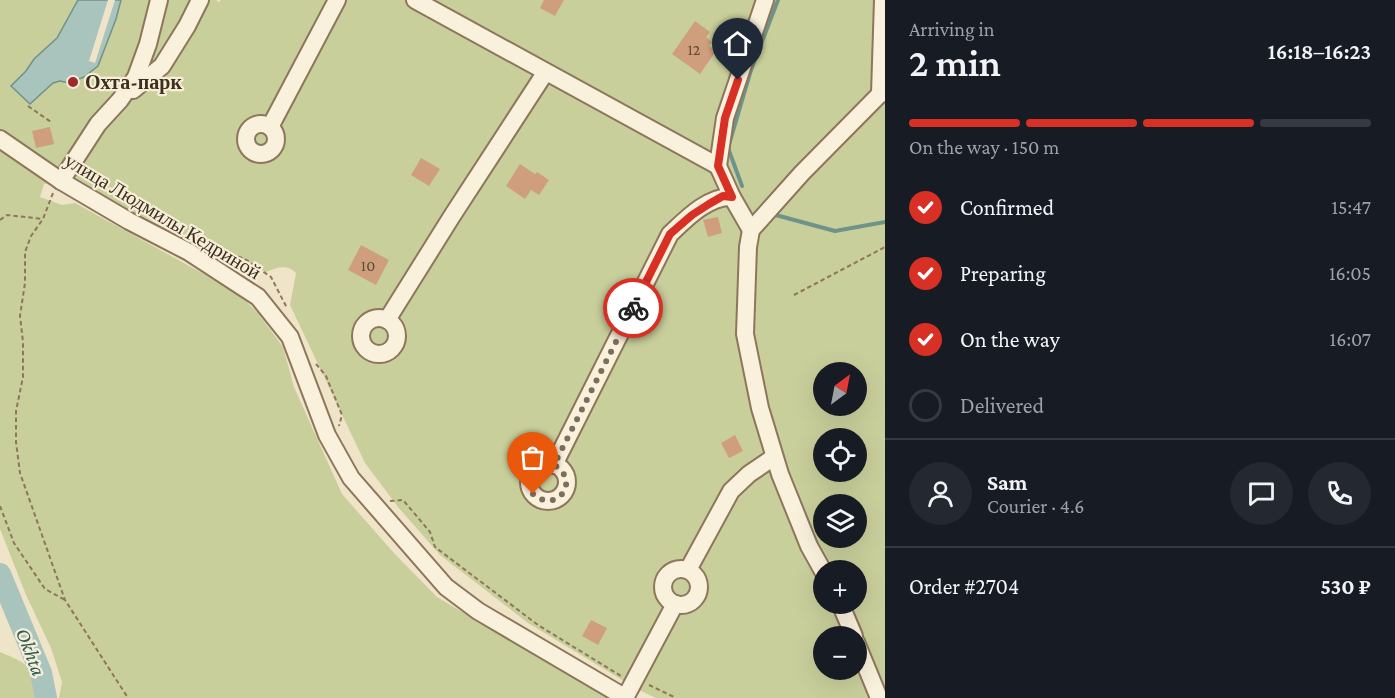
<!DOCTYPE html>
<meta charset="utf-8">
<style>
body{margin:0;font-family:"Crimson Pro",serif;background:#242831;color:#f1f3f6;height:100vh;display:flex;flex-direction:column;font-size:22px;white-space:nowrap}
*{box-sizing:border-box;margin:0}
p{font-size:20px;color:#9ea1a6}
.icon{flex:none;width:33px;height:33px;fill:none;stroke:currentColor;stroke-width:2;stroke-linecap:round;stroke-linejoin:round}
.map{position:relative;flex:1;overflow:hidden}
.side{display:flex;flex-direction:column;background:#171b24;width:510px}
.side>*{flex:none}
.needle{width:39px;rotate:32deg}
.controls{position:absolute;left:813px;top:362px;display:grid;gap:12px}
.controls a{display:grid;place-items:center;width:54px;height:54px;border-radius:50%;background:#171b24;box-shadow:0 6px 24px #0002;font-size:30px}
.pin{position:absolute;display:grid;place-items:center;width:51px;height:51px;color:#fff;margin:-62px -26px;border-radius:50% 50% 50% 0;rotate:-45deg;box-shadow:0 0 6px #0007}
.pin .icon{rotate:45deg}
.courier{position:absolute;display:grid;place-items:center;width:60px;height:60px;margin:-30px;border:4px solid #d93025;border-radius:50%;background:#fff;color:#222;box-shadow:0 2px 8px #0007}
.summary em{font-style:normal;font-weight:600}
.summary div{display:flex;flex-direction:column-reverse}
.summary{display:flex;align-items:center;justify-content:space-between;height:102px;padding:0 24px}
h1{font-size:39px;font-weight:600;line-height:45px}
.bar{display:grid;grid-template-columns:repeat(4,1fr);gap:9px 6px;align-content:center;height:72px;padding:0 24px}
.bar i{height:8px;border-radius:4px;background:#363941}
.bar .current{background:#d93025}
.bar p{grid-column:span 4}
.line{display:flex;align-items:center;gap:15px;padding:0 24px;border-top:2px solid #363941}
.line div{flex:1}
.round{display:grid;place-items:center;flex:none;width:63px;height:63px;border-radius:32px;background:#242831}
ol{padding:0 24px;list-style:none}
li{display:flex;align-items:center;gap:18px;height:66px}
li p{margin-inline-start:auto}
li .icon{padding:6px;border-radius:50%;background:#d93025;color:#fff;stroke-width:4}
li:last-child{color:#9ea1a6}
li i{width:33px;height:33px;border:3px solid #363941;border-radius:50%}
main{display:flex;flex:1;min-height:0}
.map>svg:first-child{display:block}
.green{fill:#c9cf9b;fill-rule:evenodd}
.water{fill:#a9c4bc;stroke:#6f938a;stroke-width:1.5}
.pier{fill:#f0e4c8}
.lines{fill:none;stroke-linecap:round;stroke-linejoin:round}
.stream{stroke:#6f938a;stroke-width:4}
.river{stroke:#a9c4bc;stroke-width:22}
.building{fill:#cf9f7d}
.minor-casing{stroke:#8d765c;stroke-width:20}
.path{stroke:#8d765c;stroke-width:2;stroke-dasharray:4.5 3;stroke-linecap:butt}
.minor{stroke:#faf1dc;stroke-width:16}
.done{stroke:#7c6e5b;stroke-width:6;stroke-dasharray:0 10.8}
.route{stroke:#d93025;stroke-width:8}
.poi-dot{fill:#9e2a2b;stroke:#f7eed8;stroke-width:2}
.labels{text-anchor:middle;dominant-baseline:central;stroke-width:4.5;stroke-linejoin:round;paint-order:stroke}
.number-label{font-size:16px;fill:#624a37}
.poi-label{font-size:20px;font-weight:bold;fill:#3d2e20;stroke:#f7eed8;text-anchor:start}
.street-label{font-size:20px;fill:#3d2e20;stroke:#f7eed8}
.water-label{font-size:21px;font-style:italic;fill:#2f5d5a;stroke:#f7eed8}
</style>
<main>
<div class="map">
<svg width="885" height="698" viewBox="0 0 885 698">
<rect width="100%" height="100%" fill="#f0e4c8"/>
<g class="green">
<path d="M0 0H216L219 2 221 0H885V685H878L870 698H656L637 689 528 623 440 555 398 507 365 463 290 305 296 273C287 264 277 267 266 272L113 203 71 177 44 184 40 197 62 205 75 203 222 284 246 301 258 313 283 347 294 387 342 494 394 553 437 597 479 622 529 647 610 698H59L62 682 51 648 26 595 0 529ZM824 372H856V405H824ZM824 438H856V471H824ZM824 504H856V537H824ZM824 570H856V603H824ZM824 636H856V669H824Z"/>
<path d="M0 652C26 663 38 667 36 698H0Z"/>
</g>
<path class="water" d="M78 0H121L116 19 98 66 84 77 69 83 60 81 53 83 30 104 11 86 26 71 34 59 57 38Z"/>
<path class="pier" d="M108 0H115L95 63 89 61Z"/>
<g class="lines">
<g class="stream">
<path d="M742 186 728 148 751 70 778 0"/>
<path d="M772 214 835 231 885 222"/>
</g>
<path class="river" d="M0 574 41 673 46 698"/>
</g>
<g class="building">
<path d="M544 0H564L555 16 540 8Z"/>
<path d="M695 21 710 32 706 37 712 42 709 46 716 51 700 74 672 54Z"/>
<path d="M50 127 54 144 36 148 32 131Z"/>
<path d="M421 158 440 169 429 186 411 175Z"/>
<path d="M520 164 535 174 537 172 549 180 539 195 531 190 525 199 506 186Z"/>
<path d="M718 217 722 233 708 237 703 220Z"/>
<path d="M361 245 389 260 376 285 348 270Z"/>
<path d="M735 435 743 451 729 458 721 443Z"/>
<path d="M591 620 607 628 598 645 582 636Z"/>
</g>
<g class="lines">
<defs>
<g id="minor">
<path d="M415 0 718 166"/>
<path d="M133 90 162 66 187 26 200 0"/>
<path d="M880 94 883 0"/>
<circle cx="261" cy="139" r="15"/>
<path d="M270 127 337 0"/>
<path d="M0 139 61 181 129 221 189 252 258 297 290 337 327 435 351 478 446 587 478 611 626 698"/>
<path d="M61 181 98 124 120 100 136 77 148 44 159 0"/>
<path d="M751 230 732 197 718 166 725 118 765 0"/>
<circle cx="379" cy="336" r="18"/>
<path d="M387 320 452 216 545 73"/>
<circle cx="548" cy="482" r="19"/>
<path d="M554 465 670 234C686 219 708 196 732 197"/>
<circle cx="681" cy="587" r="18"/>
<path d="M688 570 731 491 749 474 774 457"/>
<path d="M824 573 809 546 780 474 760 408 745 334 748 247 751 230 802 173 880 94 885 93"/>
<path d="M840 603 854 636"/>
<path d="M856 642 879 698"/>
<path d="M625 698 675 604"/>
</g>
</defs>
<use href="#minor" class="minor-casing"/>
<g class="path">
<path d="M28 106 51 122"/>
<path d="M53 193 43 219 31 236 25 252V283L20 316 23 342V377L16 411V442L20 473 65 600 128 698"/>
<path d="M0 220 7 215 43 219"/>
<path d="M203 243 245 259 271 277 287 308"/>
<path d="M794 295 885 247"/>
<path d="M316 364 326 376 342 415 339 426"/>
<path d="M390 501 403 500 430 532 435 547 538 625 621 676"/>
<path d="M0 506 14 543 45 589 65 600"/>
<path d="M649 685 676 698"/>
</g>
<use href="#minor" class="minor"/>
</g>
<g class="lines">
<path class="done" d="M533 494C556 515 582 481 554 465L633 308"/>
<path class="route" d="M633 308 670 234 692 215 709 204 723 196 732 197 718 166 725 118 738 80"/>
</g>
<circle class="poi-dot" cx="73" cy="82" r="6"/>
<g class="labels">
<g class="number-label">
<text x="694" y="49">12</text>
<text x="368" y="265">10</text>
</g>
<g class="poi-label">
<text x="85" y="82">Охта-парк</text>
</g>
<g class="street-label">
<text transform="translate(163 216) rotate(31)">улица Людмилы Кедриной</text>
</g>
<g class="water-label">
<text transform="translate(31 652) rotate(69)">Okhta</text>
</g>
</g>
</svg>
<div class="controls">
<a><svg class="needle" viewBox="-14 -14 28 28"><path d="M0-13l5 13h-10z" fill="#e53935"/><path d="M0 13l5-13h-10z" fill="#9ea1a6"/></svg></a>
<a><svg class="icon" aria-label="locate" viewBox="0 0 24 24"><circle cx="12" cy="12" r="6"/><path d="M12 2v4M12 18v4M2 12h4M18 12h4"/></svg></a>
<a><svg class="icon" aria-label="layers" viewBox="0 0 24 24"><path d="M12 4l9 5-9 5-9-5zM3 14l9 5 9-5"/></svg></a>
<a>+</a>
<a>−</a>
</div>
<div class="pin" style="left:533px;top:494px;background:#ea580c"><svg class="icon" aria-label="bag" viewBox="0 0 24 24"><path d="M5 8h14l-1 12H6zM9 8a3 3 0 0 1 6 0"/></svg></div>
<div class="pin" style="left:738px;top:80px;background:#1f2937"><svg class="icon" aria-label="home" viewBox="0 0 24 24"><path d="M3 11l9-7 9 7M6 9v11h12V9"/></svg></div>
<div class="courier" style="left:633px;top:308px"><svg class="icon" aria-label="bike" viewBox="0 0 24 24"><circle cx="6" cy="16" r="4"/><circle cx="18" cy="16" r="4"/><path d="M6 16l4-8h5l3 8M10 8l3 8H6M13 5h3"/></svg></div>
</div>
<section class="side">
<div class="summary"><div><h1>2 min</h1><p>Arriving in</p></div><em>16:18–16:23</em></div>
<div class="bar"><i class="current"></i><i class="current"></i><i class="current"></i><i></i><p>On the way · 150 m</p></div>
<ol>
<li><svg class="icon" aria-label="check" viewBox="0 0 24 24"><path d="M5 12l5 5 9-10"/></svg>Confirmed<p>15:47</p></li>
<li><svg class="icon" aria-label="check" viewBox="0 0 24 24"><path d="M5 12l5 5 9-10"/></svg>Preparing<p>16:05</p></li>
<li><svg class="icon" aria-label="check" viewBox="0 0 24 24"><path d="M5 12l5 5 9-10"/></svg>On the way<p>16:07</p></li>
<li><i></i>Delivered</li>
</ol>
<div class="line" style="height:108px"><a class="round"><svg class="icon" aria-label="person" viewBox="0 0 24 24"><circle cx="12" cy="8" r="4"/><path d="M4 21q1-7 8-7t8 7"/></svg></a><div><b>Sam</b><p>Courier · 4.6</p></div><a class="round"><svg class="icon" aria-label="chat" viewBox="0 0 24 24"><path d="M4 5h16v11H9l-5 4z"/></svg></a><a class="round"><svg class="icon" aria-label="phone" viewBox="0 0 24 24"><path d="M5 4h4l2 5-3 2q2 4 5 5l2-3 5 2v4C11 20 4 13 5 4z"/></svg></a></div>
<div class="line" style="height:78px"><div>Order #2704</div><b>530 ₽</b></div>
</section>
</main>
